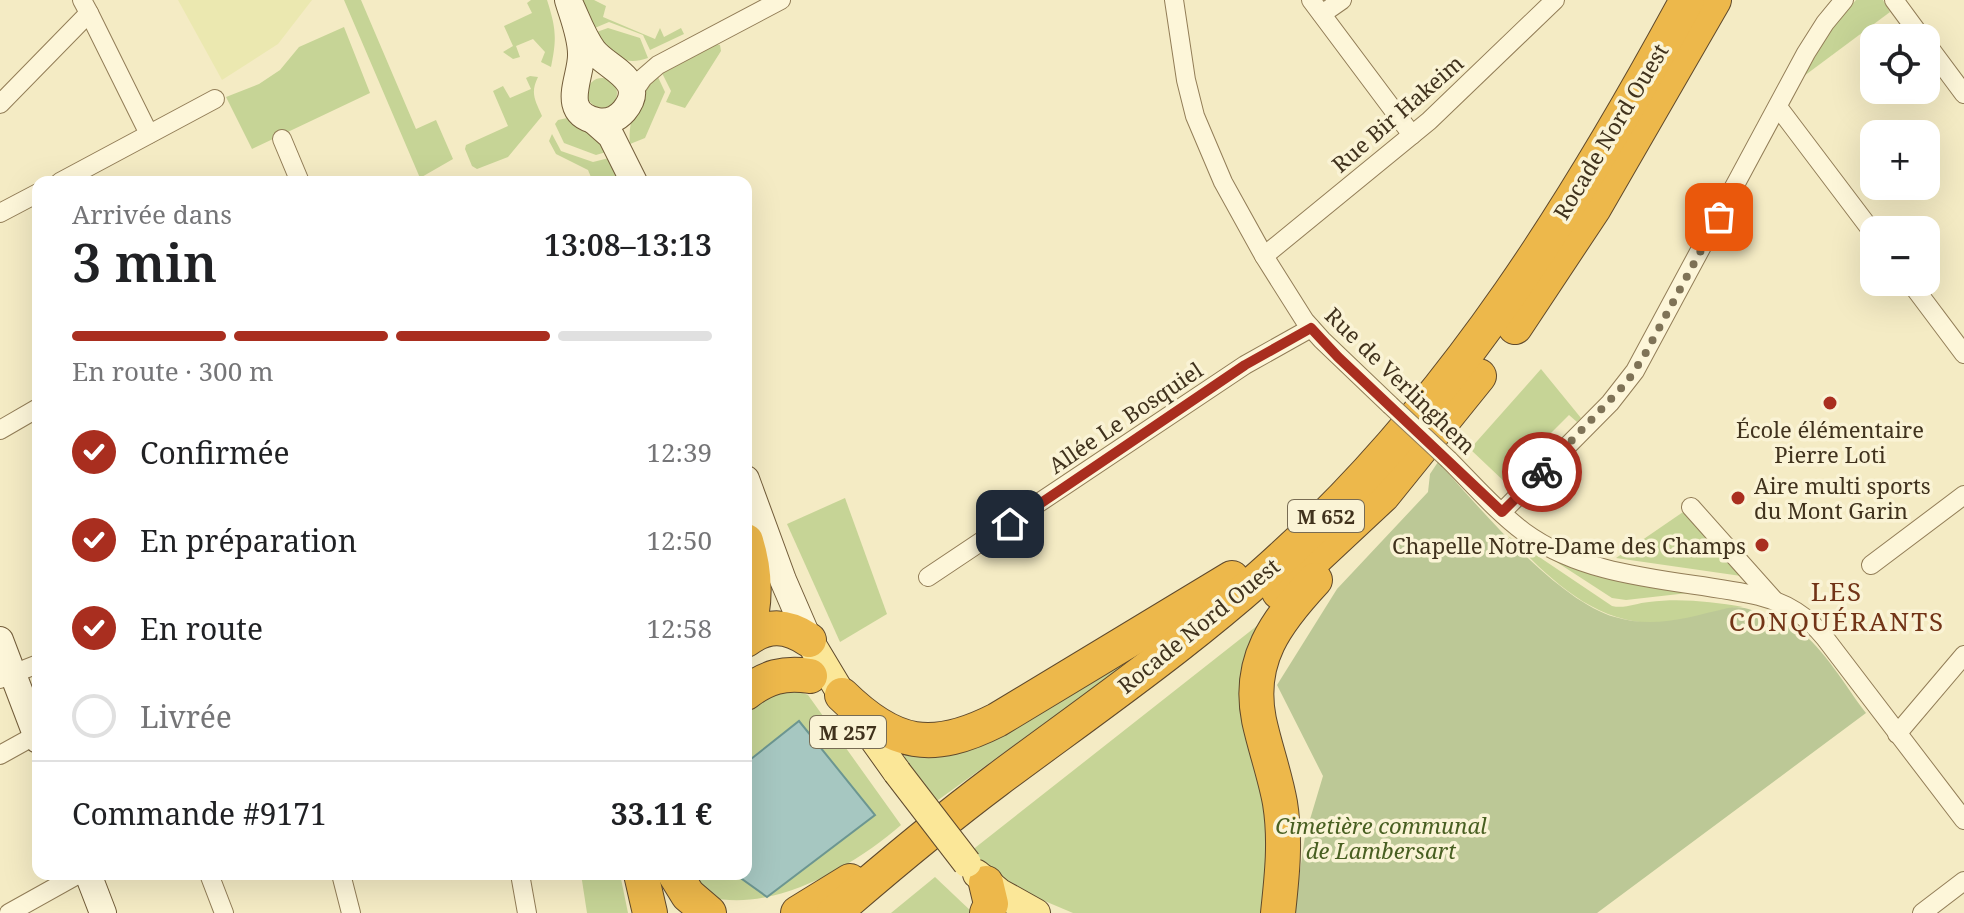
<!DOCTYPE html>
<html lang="fr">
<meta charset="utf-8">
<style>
body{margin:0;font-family:"Noto Serif",serif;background:#f6f6f6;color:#202124;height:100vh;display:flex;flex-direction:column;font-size:30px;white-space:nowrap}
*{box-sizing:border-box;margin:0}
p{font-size:26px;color:#757577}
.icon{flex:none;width:44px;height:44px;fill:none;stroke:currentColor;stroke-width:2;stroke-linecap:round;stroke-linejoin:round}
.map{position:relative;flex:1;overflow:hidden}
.side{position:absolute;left:32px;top:176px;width:720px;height:704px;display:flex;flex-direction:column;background:#fff;border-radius:16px;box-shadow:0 8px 32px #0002}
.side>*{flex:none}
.buttons{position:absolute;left:1860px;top:24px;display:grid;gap:16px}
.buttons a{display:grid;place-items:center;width:80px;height:80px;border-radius:16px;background:#fff;box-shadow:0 8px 32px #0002;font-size:40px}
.pin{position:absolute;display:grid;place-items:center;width:68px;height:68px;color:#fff;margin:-34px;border-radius:16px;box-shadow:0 4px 12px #0006}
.courier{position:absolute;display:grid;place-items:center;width:80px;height:80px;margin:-40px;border:6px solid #a92e1f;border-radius:50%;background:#fff;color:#222;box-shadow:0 2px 10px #0007}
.overview em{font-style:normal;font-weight:600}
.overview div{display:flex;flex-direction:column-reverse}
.overview{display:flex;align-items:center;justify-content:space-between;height:136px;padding:0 40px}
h1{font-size:52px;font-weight:600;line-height:60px}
.bar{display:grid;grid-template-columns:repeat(4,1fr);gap:12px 8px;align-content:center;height:96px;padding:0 40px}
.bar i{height:10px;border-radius:6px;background:#e0e0e0}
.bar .selected{background:#a92e1f}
.bar p{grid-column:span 4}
.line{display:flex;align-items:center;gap:20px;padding:0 40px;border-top:2px solid #e0e0e0}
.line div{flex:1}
ol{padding:0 40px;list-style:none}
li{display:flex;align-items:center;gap:24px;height:88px}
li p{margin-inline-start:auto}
li .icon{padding:8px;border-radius:50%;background:#a92e1f;color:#fff;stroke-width:4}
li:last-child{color:#757577}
li i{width:44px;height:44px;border:4px solid #e0e0e0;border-radius:50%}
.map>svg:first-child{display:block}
.farmland{fill:#ebe8b0}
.green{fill:#c6d496}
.cemetery{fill:#bcc896}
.water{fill:#a6c7c1;stroke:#6c9691;stroke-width:2}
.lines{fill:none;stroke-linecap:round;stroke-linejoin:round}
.street-casing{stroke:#927d57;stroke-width:20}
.secondary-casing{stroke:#735d3a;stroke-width:28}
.primary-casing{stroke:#5f492c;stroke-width:30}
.highway-casing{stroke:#5f492c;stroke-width:36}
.street{stroke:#fdf6d9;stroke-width:18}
.secondary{stroke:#fdf6d9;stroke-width:26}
.primary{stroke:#fbe798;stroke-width:28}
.highway{stroke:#edb84b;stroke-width:34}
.street-bridge-casing{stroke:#927d57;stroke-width:20;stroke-linecap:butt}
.primary-bridge-casing{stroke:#5f492c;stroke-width:30;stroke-linecap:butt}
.street-bridge{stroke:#fdf6d9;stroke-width:18}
.primary-bridge{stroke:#fbe798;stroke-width:28}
.done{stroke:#7f7357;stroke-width:8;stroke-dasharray:0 14.4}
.route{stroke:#a92e1f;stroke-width:10}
.poi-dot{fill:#a92e1f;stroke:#faf3d5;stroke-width:3}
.labels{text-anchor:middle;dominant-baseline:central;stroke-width:7;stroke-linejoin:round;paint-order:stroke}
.shield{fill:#faf3d5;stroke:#786c54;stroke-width:2}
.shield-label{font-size:20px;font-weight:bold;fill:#40321d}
.street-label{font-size:22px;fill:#40321d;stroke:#faf3d5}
.poi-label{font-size:22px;fill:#40321d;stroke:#faf3d5}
.park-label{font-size:22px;font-style:italic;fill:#485f21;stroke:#faf3d5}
.quarter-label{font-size:26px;letter-spacing:2px;fill:#723417;stroke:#faf3d5}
</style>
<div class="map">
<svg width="1964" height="913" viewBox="0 0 1964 913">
<rect width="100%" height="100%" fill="#f4ebc4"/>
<path class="farmland" d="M178 0H312L278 44 222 80Z"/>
<g class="green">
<path d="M344 0H361L416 129 436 120 453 159 420 178Z"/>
<path d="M531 0H547C556 28 557 38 551 67L541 62 545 52 533 39 516 46 520 57 513 59 503 52 513 46 504 26 532 13 527 3Z"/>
<path d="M580 0H594L606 6 603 17 655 39 660 28 664 37 681 28 684 34 650 50 643 35 609 22 590 30Z"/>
<path d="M1856 0H1883L1890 12 1804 76 1832 27Z"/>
<path d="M344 27 370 93 252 149 226 97 259 84 280 70 299 47Z"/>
<path d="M608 28 640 38 648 58C620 68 610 51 591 34Z"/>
<path d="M715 44 720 45 721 51 685 108 666 102 671 91 662 73Z"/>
<path d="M657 75 665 92 645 138 630 144C627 121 639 90 657 75Z"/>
<path d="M530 76 538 77C530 93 535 100 542 116L508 157 477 169 472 166 465 149 466 145 508 126 493 91 503 86 510 98 531 89 526 78Z"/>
<circle cx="602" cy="93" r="15"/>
<path d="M572 117 613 150 596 155 564 143 555 124 558 120Z"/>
<path d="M552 134 561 151 593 162 609 158 618 182H593L588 170 556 154 549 141Z"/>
<path d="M1541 369 1581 418 1577 422 1569 415 1528 456 1535 464 1516 483 1508 485 1470 449Z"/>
<path d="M845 498 887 614 840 642 787 524Z"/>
<path d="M1686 510 1748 577 1616 558Z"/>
<path d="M1508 536 1612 606C1625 609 1636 603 1649 602 1681 598 1712 602 1743 607 1718 608 1695 620 1670 622 1600 630 1553 582 1508 536Z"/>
<path d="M1555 559C1598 579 1642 585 1688 593L1626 600 1612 598 1555 561Z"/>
<path d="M1229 590 934 803 906 768 904 748 943 756 970 749Z"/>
<path d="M1286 603 1267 628 1273 806 1268 913H1073L1028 894 987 867 971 851Z"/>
<path d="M787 687 808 695 901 825C854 866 774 913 709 897 701 891 694 881 687 874H735L767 897 800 722 746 763V709Z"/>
<path d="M581 874H620L628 913H587Z"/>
<path d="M935 877 973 913H891Z"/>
</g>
<path class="cemetery" d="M1438 462C1480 508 1556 600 1615 617 1655 629 1689 617 1728 608 1744 605 1754 611 1768 617 1777 621 1789 623 1797 629 1825 649 1845 686 1866 713L1597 913H1294L1305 836 1323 776 1277 685 1337 589 1428 492 1430 474Z"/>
<path class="water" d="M799 721 875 815 767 897 735 874H746V763Z"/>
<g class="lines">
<defs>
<g id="street">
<path d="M1174 0 1186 80 1195 116 1223 182 1264 256 1305 321 1322 340 1390 405"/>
<path d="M1311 0 1412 135"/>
<path d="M1894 0 1922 38"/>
<path d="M89 13 149 134"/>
<path d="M1322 14 1342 0"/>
<path d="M1926 43 1964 94"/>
<path d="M630 97 643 78 658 65 781 0"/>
<path d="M0 104 89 13 82 0"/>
<path d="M1778 107 1874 234"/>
<path d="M282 139 300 182"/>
<path d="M60 182 215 99"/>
<path d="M0 213 38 193"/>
<path d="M1264 256 1429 121 1555 0"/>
<path d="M1910 282 1964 354"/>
<path d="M0 430 38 408"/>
<path d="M1449 460C1473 484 1497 512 1524 532 1591 581 1682 579 1759 596 1787 603 1807 616 1825 638L1964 820"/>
<path d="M1691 507 1773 599"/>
<path d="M1502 512 1610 403 1635 371 1806 53 1825 23 1844 0"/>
<path d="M1871 565 1964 495"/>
<path d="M928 577 1245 365 1311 328"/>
<path d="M0 679 38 664"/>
<path d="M1897 734 1964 655"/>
<path d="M0 755 36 735"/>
<path d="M209 874 224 913"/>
<path d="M341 874 351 913"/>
<path d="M520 874 527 913"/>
<path d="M9 913 79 874"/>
<path d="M1922 913 1964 881"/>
</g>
<g id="secondary">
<path d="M568 0C576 16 582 35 593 50 606 68 650 80 624 111 617 119 607 123 597 121 558 113 582 77 581 54 581 36 573 17 568 0Z"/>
<path d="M594 121 611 136 634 182"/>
<path d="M746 479 783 580 809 640"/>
<path d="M0 640 38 740"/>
<path d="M88 874 103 913"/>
</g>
<g id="primary">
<path d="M809 640 842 695 897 772"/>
<path d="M977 874 1000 893 1036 913"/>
</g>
<g id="highway">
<path d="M1515 327 1594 208 1714 0"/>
<path d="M746 541C756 573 757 603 746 636"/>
<path d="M1279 592 1383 495 1479 376"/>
<path d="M746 640C767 624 787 625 809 640"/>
<path d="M746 693C766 677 784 672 810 676"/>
<path d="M842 695C894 746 932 753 997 720L1232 578"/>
<path d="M641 874 650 913"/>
<path d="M675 874 688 895 709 913"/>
<path d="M986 883 991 904 987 913"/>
<path d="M798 913 850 881"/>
<path d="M834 913C887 867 941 822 997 780 1095 707 1197 637 1287 553 1456 398 1578 201 1687 0"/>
<path d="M1278 913C1282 876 1286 840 1280 803 1275 775 1265 748 1259 720 1247 660 1276 622 1315 580"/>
</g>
</defs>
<use href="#street" class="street-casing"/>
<use href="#secondary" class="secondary-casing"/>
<use href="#primary" class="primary-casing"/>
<use href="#highway" class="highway-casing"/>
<use href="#street" class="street"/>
<use href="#secondary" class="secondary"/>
<use href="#primary" class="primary"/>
<use href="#highway" class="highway"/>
<defs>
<path id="street-bridge" d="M1390 405 1449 460"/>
<path id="primary-bridge" d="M897 772 967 863"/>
</defs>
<use href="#street-bridge" class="street-bridge-casing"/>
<use href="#primary-bridge" class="primary-bridge-casing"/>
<use href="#street-bridge" class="street-bridge"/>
<use href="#primary-bridge" class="primary-bridge"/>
</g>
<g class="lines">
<path class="done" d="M1542 472 1627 382 1644 356 1719 217"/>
<path class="route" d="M1010 524 1245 365 1311 328 1338 357 1502 512 1542 472"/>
</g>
<g class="poi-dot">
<circle cx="1830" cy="403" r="8"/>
<circle cx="1738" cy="498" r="8"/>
<circle cx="1762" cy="545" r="8"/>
</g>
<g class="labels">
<g class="shield">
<rect x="1288" y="500" width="76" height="32" rx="6"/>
<rect x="810" y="716" width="76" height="32" rx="6"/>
</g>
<g class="shield-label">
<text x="1326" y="516">M 652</text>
<text x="848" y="732">M 257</text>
</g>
<g class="street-label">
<text transform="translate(1397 113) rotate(-41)">Rue Bir Hakeim</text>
<text transform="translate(1610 131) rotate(-59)">Rocade Nord Ouest</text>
<text transform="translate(1401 380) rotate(44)">Rue de Verlinghem</text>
<text transform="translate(1125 417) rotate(-34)">Allée Le Bosquiel</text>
<text transform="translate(1198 625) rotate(-39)">Rocade Nord Ouest</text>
</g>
<g class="poi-label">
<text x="1830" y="429">École élémentaire<tspan x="1830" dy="25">Pierre Loti</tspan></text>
<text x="1754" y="485" text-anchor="start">Aire multi sports<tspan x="1754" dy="25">du Mont Garin</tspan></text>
<text x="1746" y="545" text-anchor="end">Chapelle Notre-Dame des Champs</text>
</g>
<g class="park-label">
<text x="1381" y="825">Cimetière communal<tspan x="1381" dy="25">de Lambersart</tspan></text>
</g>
<g class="quarter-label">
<text x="1837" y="591">LES<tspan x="1837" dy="30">CONQUÉRANTS</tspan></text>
</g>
</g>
</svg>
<div class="buttons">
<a><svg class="icon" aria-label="locate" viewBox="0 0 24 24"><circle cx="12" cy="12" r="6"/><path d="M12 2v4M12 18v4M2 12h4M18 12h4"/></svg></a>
<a>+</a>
<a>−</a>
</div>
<div class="pin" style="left:1719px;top:217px;background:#ea580c"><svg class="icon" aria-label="bag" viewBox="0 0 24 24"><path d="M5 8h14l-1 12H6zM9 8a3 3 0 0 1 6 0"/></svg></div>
<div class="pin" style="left:1010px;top:524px;background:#1f2937"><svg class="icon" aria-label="home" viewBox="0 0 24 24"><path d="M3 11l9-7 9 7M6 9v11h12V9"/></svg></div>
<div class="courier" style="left:1542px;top:472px"><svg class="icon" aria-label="bike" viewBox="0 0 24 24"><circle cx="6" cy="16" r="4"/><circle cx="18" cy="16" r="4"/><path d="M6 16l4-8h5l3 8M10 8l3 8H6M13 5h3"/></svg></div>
<section class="side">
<div class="overview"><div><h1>3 min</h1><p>Arrivée dans</p></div><em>13:08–13:13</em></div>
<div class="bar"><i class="selected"></i><i class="selected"></i><i class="selected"></i><i></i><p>En route · 300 m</p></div>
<ol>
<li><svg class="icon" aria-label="check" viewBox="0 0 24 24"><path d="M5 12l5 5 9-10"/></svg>Confirmée<p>12:39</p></li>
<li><svg class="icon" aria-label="check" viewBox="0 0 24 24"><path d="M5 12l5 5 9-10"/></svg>En préparation<p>12:50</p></li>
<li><svg class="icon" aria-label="check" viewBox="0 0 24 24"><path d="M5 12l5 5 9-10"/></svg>En route<p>12:58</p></li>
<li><i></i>Livrée</li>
</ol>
<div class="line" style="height:104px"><div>Commande #9171</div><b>33.11 €</b></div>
</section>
</div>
